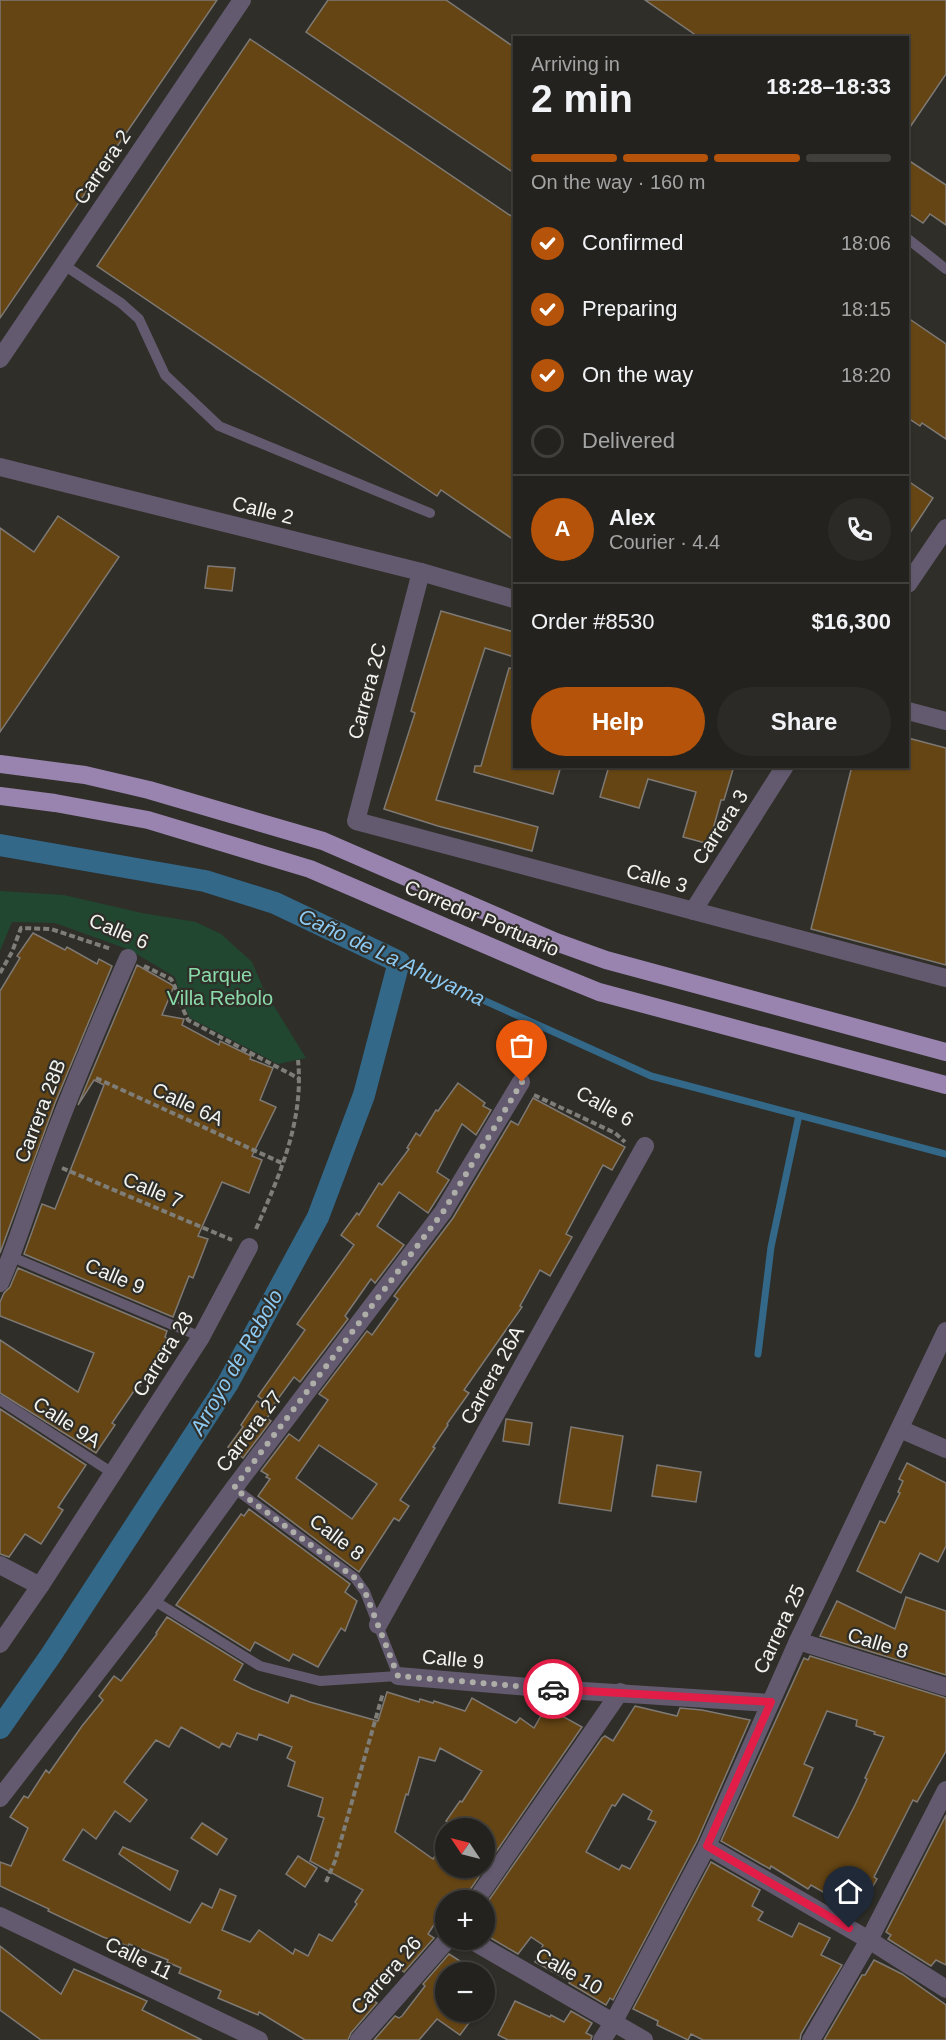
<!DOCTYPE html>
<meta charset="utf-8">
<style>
body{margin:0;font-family:Arial,sans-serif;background:#2b2a27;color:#f1f3f6;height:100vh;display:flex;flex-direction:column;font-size:22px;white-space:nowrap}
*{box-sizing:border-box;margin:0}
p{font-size:20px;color:#a3a4a4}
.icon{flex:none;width:33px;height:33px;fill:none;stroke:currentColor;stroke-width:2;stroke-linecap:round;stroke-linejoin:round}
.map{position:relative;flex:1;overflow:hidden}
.details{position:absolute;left:513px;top:36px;width:396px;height:732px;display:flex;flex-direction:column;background:#23221e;border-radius:0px;box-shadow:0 2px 4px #0004,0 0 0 2px #403f3c}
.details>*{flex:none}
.needle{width:39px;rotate:305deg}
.fabs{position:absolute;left:435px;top:1818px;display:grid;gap:12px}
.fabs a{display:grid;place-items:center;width:60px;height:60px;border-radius:50%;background:#23221e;box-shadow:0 2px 4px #0004,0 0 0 2px #403f3c;font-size:30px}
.pin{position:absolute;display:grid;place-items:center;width:51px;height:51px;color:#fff;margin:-62px -26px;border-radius:50% 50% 50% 0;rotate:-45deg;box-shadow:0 0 6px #0007}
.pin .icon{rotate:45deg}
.courier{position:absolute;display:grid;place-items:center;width:60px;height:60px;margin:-30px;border:4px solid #e11d48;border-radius:50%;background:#fff;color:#222;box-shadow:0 2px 8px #0007}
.head em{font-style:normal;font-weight:700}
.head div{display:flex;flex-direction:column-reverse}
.head{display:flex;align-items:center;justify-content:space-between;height:102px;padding:0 18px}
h1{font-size:39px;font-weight:700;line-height:45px}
.bar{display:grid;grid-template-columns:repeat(4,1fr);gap:9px 6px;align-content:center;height:72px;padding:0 18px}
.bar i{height:8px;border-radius:4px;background:#403f3c}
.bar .on{background:#b45309}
.bar p{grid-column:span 4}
.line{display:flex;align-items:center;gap:15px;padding:0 18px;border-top:2px solid #403f3c}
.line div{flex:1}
.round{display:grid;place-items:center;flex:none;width:63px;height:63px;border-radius:32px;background:#2b2a27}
ol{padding:0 18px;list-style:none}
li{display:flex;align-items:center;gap:18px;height:66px}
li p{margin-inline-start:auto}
li .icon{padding:6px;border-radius:50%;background:#b45309;color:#fff;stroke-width:4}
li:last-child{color:#a3a4a4}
li i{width:33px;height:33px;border:3px solid #403f3c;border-radius:50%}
.action{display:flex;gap:12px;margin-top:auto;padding:12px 18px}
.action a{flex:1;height:69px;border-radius:36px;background:#b45309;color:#fff;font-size:24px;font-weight:700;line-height:69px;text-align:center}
.action a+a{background:#2b2a27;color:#f1f3f6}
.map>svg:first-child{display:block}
.green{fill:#214731}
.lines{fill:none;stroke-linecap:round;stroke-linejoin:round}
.stream{stroke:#336889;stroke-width:7}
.canal{stroke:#336889;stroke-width:22}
.building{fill:#654514;stroke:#7e7974;stroke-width:1.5;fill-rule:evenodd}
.path{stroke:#7e7d78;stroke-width:4;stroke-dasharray:6 3;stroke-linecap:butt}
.service{stroke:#635a6f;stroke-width:10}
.minor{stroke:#635a6f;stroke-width:18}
.primary{stroke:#9884af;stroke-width:18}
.done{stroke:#aeaea9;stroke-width:6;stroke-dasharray:0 10.8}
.route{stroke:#e11d48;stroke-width:8}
.labels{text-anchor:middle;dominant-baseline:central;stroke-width:4.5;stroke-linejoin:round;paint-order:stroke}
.street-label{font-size:20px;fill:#f3f3ef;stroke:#2f2e28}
.park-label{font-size:20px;fill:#8bdcaa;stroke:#2f2e28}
.water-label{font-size:21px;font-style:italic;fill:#8dcaf3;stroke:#2f2e28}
</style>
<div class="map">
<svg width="946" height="2040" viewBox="0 0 946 2040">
<rect width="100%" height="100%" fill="#2f2e28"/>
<path class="green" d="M0 891 64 895 142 913 196 922 221 934 252 962 264 990 306 1058 278 1064 190 1018 181 998 175 977 130 950 55 923 12 922 0 951Z"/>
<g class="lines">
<g class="stream">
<path d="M399 962 651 1076 946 1154"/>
<path d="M758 1354 771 1247 799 1115"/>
</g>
<path class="canal" d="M0 845 205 881 275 903 399 962 364 1095 318 1217 228 1383 51 1655 0 1728"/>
</g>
<g class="building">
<path d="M0 0H217L0 318Z"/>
<path d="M328 0H446L514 47V173L306 32Z"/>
<path d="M645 0H946V74L908 130V38H700Z"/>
<path d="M250 39 514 218V540L441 490 437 496 97 266Z"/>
<path d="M908 160 946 185V225L930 214 923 223 908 213Z"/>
<path d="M908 318 946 344V439L922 423 920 426 908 418Z"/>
<path d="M908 481 933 498 908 536Z"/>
<path d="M58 516 119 557 0 732V528L34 552Z"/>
<path d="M208 566 235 568 232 591 205 588Z"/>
<path d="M441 611 514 632V657L485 648 436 800 538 827 532 851 438 826 384 809 415 713 411 711Z"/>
<path d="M509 668 514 669V766H561L553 794 474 772 475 766H481Z"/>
<path d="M908 738 946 748V965L811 929 852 766H908Z"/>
<path d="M609 766H734L724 800H721L709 844 683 837 696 792 648 779 639 808 600 797Z"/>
<path d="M33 933 65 950 67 947 97 964 99 959 112 966 55 1103 0 1253V991L20 958 17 956Z"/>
<path d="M137 965 174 986 162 1015 184 1019 182 1025 219 1045 220 1041 251 1056 250 1059 273 1068 260 1100 276 1107 252 1156 262 1160 249 1193 222 1182 198 1236 208 1239 193 1278 189 1276 173 1317 24 1254 42 1204 55 1209 104 1085 94 1080 78 1105Z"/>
<path d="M458 1083 485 1103 483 1106 491 1110 476 1135 462 1124 437 1172 449 1180 428 1213 399 1192 377 1226 404 1245 375 1283 371 1279 345 1316 348 1319 300 1382 294 1377 272 1407 258 1396 305 1330 297 1324 354 1245 341 1235 357 1213 359 1215 379 1183 382 1185 409 1149 407 1148 416 1133 420 1136 436 1110 438 1111Z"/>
<path d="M533 1098 625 1147 612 1170 603 1165 566 1234 572 1237 550 1276 540 1270 520 1306 522 1307 464 1390 469 1393 447 1424 448 1425 433 1447 435 1448 400 1500 409 1506 399 1521 394 1518 359 1572 258 1496 270 1479 266 1477 268 1475 261 1471 289 1434 299 1441 328 1400 319 1394 367 1331 372 1335 398 1299 394 1296 453 1218 511 1121 518 1125ZM319 1445 377 1484 352 1519 296 1478Z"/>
<path d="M18 1268 167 1331 165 1337 167 1338 140 1386 138 1385 112 1423 115 1425 96 1453 0 1393V1340L78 1392 94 1353 0 1316V1302L4 1293 10 1287Z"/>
<path d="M257 1401 272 1411 267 1418 271 1421 243 1458 228 1447 243 1427 241 1425Z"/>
<path d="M0 1409 86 1465 58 1507 63 1510 41 1544 25 1534 9 1557 0 1554Z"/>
<path d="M506 1419 532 1423 529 1445 503 1441Z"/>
<path d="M571 1427 623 1436 611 1511 559 1503Z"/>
<path d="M907 1463 946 1483V1546L938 1562 920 1553 901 1593 857 1571 880 1521 885 1523 900 1493 898 1492 903 1481 899 1479Z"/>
<path d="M657 1465 701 1472 696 1502 652 1496Z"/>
<path d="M249 1509 350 1584 345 1592 357 1601 345 1631 341 1628 318 1667 293 1654 289 1661 255 1642 250 1651 176 1605 241 1514 244 1516Z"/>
<path d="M906 1597 946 1611V1675L820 1636 837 1601 895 1629Z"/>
<path d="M167 1617 243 1664 234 1680 252 1689 288 1703 291 1695 310 1702 378 1721 387 1692 419 1702 420 1699 433 1703 434 1701 465 1711 472 1698 516 1723 520 1718 534 1728 546 1707 582 1727 467 1894 465 1900H446V1913L442 1918 439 1917 428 1934 434 1938 404 1972 394 1965 374 2001 377 2003 351 2033 348 2040H305L259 2012 258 2015 218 1998 221 1991 179 1973 181 1968 167 1962 168 1960 129 1944 128 1946 103 1937 48 1911 49 1909 0 1886V1862L11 1866 28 1828 10 1817 24 1796 28 1798 46 1770 49 1773 82 1726 103 1700 99 1696 114 1676 121 1681 157 1634 156 1633ZM181 1727 219 1748 222 1743 230 1747 237 1733 257 1740 259 1734 292 1747 287 1758 295 1762 288 1786 323 1798 318 1816 324 1818 310 1861 363 1890 355 1902 357 1904 332 1941 319 1934 308 1956 295 1949 293 1954 259 1930 250 1942 222 1930 236 1896 220 1889 212 1908 202 1903 190 1923 63 1860 83 1829 96 1839 115 1811 130 1822 147 1800 124 1782 156 1740 169 1747ZM440 1748 482 1771 462 1802 460 1801 446 1821 457 1828H484V1868H446V1840L433 1859 395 1832 406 1794 408 1795 419 1757 435 1761Z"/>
<path d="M810 1656 946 1698V1751L917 1802 913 1800 874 1877 877 1879 858 1912 811 1885 808 1889 771 1866 770 1869 721 1841 804 1658 808 1660ZM827 1711 857 1720 856 1726 875 1732 874 1734 884 1737 865 1778 867 1779 855 1805 838 1838 793 1816 813 1768 804 1764Z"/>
<path d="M635 1706 677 1716 680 1708 702 1710 750 1720 697 1841 613 2000 610 1998 606 2005 569 1983 570 1981 535 1962 543 1945 531 1937 518 1954 484 1934V1907L602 1738 605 1736 613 1741ZM623 1794 652 1811 648 1819 656 1822 630 1869 622 1865 619 1870 586 1852 612 1805 615 1806Z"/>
<path d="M946 1815V1965L936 1960 931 1966 888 1939 891 1935 886 1932Z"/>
<path d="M202 1823 227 1839 217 1855 191 1838Z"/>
<path d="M123 1847 178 1871 170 1890 119 1854Z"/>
<path d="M298 1856 317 1868 305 1887 286 1874Z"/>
<path d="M711 1862 760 1890 752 1906 763 1912 758 1920 792 1937 799 1923 830 1938 821 1955 842 1965 801 2034 800 2040H703L691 2034 688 2040 657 2025 658 2021 633 2009Z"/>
<path d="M0 1946 61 1994 74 1969 147 2001 142 2010 202 2040H41L0 2010Z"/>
<path d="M449 1954 477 1972H446V2012H477L460 2035 437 2019 419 2040H374L395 2016 399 2018 402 2016 425 1986 423 1984Z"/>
<path d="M874 1960 902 1974 946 2005V2040H824L862 1975H865Z"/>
<path d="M515 2001 550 2017 551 2015 564 2022 571 2011 592 2023 586 2033 592 2036 591 2040H508L498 2035Z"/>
</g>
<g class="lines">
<g class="path">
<path d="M144 966 171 979 175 987 177 996 188 1020 300 1079"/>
<path d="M0 973 12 952 21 928 51 929 111 949"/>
<path d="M96 1078 284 1164"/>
<path d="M534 1095 615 1133 625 1142"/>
<path d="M62 1168 232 1240"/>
<path d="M256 1229C280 1174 304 1121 298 1060"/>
<path d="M326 1882 335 1861 383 1693"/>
</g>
<g class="service">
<path d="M908 239 946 269"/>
<path d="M64 265 121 303 139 319 165 375 219 426 430 513"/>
<path d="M12 1257 201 1337"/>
<path d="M0 1400 114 1474"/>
<path d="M153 1600 260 1666 320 1681 398 1676 365 1592 355 1578 234 1488"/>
</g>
<g class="minor">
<path d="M0 359 242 0"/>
<path d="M0 467 421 572 514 599"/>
<path d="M421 572 356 821 946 978"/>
<path d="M908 584 946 528"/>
<path d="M908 711 946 721"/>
<path d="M693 911 785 766"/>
<path d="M0 1283C18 1242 30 1200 46 1158 71 1090 99 1024 128 958"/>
<path d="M900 1429 946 1449"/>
<path d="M0 1565 40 1586"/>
<path d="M378 1625 645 1146"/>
<path d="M798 1641 946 1687"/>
<path d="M0 1644 40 1586 201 1337 249 1247"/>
<path d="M398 1676 552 1689 770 1703"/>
<path d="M0 1798 153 1600 234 1488 443 1212 521 1082"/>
<path d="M707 1846 869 1940 946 1989"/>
<path d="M476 1900 620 1692"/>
<path d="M0 1916 259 2040"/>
<path d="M471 1940 644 2040"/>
<path d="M359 2040 447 1940"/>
<path d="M602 2040 613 2023 707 1846 798 1641 946 1331"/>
<path d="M811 2040 869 1940 946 1790"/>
</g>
<g class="primary">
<path d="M0 764 85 775 149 790 323 841 556 942 606 960 946 1052"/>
<path d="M0 796 55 803 148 820 310 869 540 968 599 992 946 1085"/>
</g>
</g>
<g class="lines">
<path class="done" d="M522 1082 443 1212 234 1488 355 1578 365 1592 398 1676 553 1689"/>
<path class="route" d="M553 1689 771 1702 707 1846 849 1928"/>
</g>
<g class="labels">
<g class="street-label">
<text transform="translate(102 167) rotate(-56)">Carrera 2</text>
<text transform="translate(263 510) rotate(14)">Calle 2</text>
<text transform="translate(367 691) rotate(-75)">Carrera 2C</text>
<text transform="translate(720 827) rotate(-57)">Carrera 3</text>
<text transform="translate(657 878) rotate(15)">Calle 3</text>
<text transform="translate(482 918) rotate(23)">Corredor Portuario</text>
<text transform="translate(119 931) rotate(23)">Calle 6</text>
<text transform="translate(188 1104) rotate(25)">Calle 6A</text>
<text transform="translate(605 1106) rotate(29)">Calle 6</text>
<text transform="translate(40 1111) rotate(-69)">Carrera 28B</text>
<text transform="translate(153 1190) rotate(23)">Calle 7</text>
<text transform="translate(115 1276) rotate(23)">Calle 9</text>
<text transform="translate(163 1354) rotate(-58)">Carrera 28</text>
<text transform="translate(492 1375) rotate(-61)">Carrera 26A</text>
<text transform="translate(67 1422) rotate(33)">Calle 9A</text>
<text transform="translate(249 1431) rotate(-53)">Carrera 27</text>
<text transform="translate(337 1537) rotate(37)">Calle 8</text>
<text transform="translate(779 1629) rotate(-65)">Carrera 25</text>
<text transform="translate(878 1643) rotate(17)">Calle 8</text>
<text transform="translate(453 1659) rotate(5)">Calle 9</text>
<text transform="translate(139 1958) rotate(26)">Calle 11</text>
<text transform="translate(569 1971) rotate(30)">Calle 10</text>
<text transform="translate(386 1975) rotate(-49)">Carrera 26</text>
</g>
<g class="park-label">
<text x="220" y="975">Parque<tspan x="220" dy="23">Villa Rebolo</tspan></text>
</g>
<g class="water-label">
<text transform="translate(392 957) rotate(25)">Caño de La Ahuyama</text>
<text transform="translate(236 1362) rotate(-60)">Arroyo de Rebolo</text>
</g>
</g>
</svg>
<div class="fabs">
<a><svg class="needle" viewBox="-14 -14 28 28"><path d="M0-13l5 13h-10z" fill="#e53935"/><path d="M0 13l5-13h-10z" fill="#a3a4a4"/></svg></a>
<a>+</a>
<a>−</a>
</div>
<div class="pin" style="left:522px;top:1082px;background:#ea580c"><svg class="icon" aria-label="bag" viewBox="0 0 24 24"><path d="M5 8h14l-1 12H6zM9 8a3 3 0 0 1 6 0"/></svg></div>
<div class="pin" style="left:849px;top:1928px;background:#1f2937"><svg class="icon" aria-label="home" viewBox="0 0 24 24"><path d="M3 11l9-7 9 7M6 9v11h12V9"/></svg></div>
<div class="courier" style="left:553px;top:1689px"><svg class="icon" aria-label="car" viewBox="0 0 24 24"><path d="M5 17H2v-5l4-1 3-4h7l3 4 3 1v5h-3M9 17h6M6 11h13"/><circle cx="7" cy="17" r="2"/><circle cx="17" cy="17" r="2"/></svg></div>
<section class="details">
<div class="head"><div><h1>2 min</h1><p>Arriving in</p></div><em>18:28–18:33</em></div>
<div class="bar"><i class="on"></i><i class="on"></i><i class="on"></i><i></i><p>On the way · 160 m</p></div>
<ol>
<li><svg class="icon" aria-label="check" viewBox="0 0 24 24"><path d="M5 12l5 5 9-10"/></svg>Confirmed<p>18:06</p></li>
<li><svg class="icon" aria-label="check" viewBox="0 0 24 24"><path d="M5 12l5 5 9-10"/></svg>Preparing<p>18:15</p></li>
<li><svg class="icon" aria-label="check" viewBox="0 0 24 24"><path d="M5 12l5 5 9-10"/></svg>On the way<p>18:20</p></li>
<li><i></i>Delivered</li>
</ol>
<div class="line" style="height:108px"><b class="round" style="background:#b45309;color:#fff">A</b><div><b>Alex</b><p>Courier · 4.4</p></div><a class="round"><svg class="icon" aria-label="phone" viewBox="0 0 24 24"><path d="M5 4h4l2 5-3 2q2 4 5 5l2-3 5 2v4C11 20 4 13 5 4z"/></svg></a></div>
<div class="line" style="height:78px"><div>Order #8530</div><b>$16,300</b></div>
<div class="action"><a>Help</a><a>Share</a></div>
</section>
</div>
